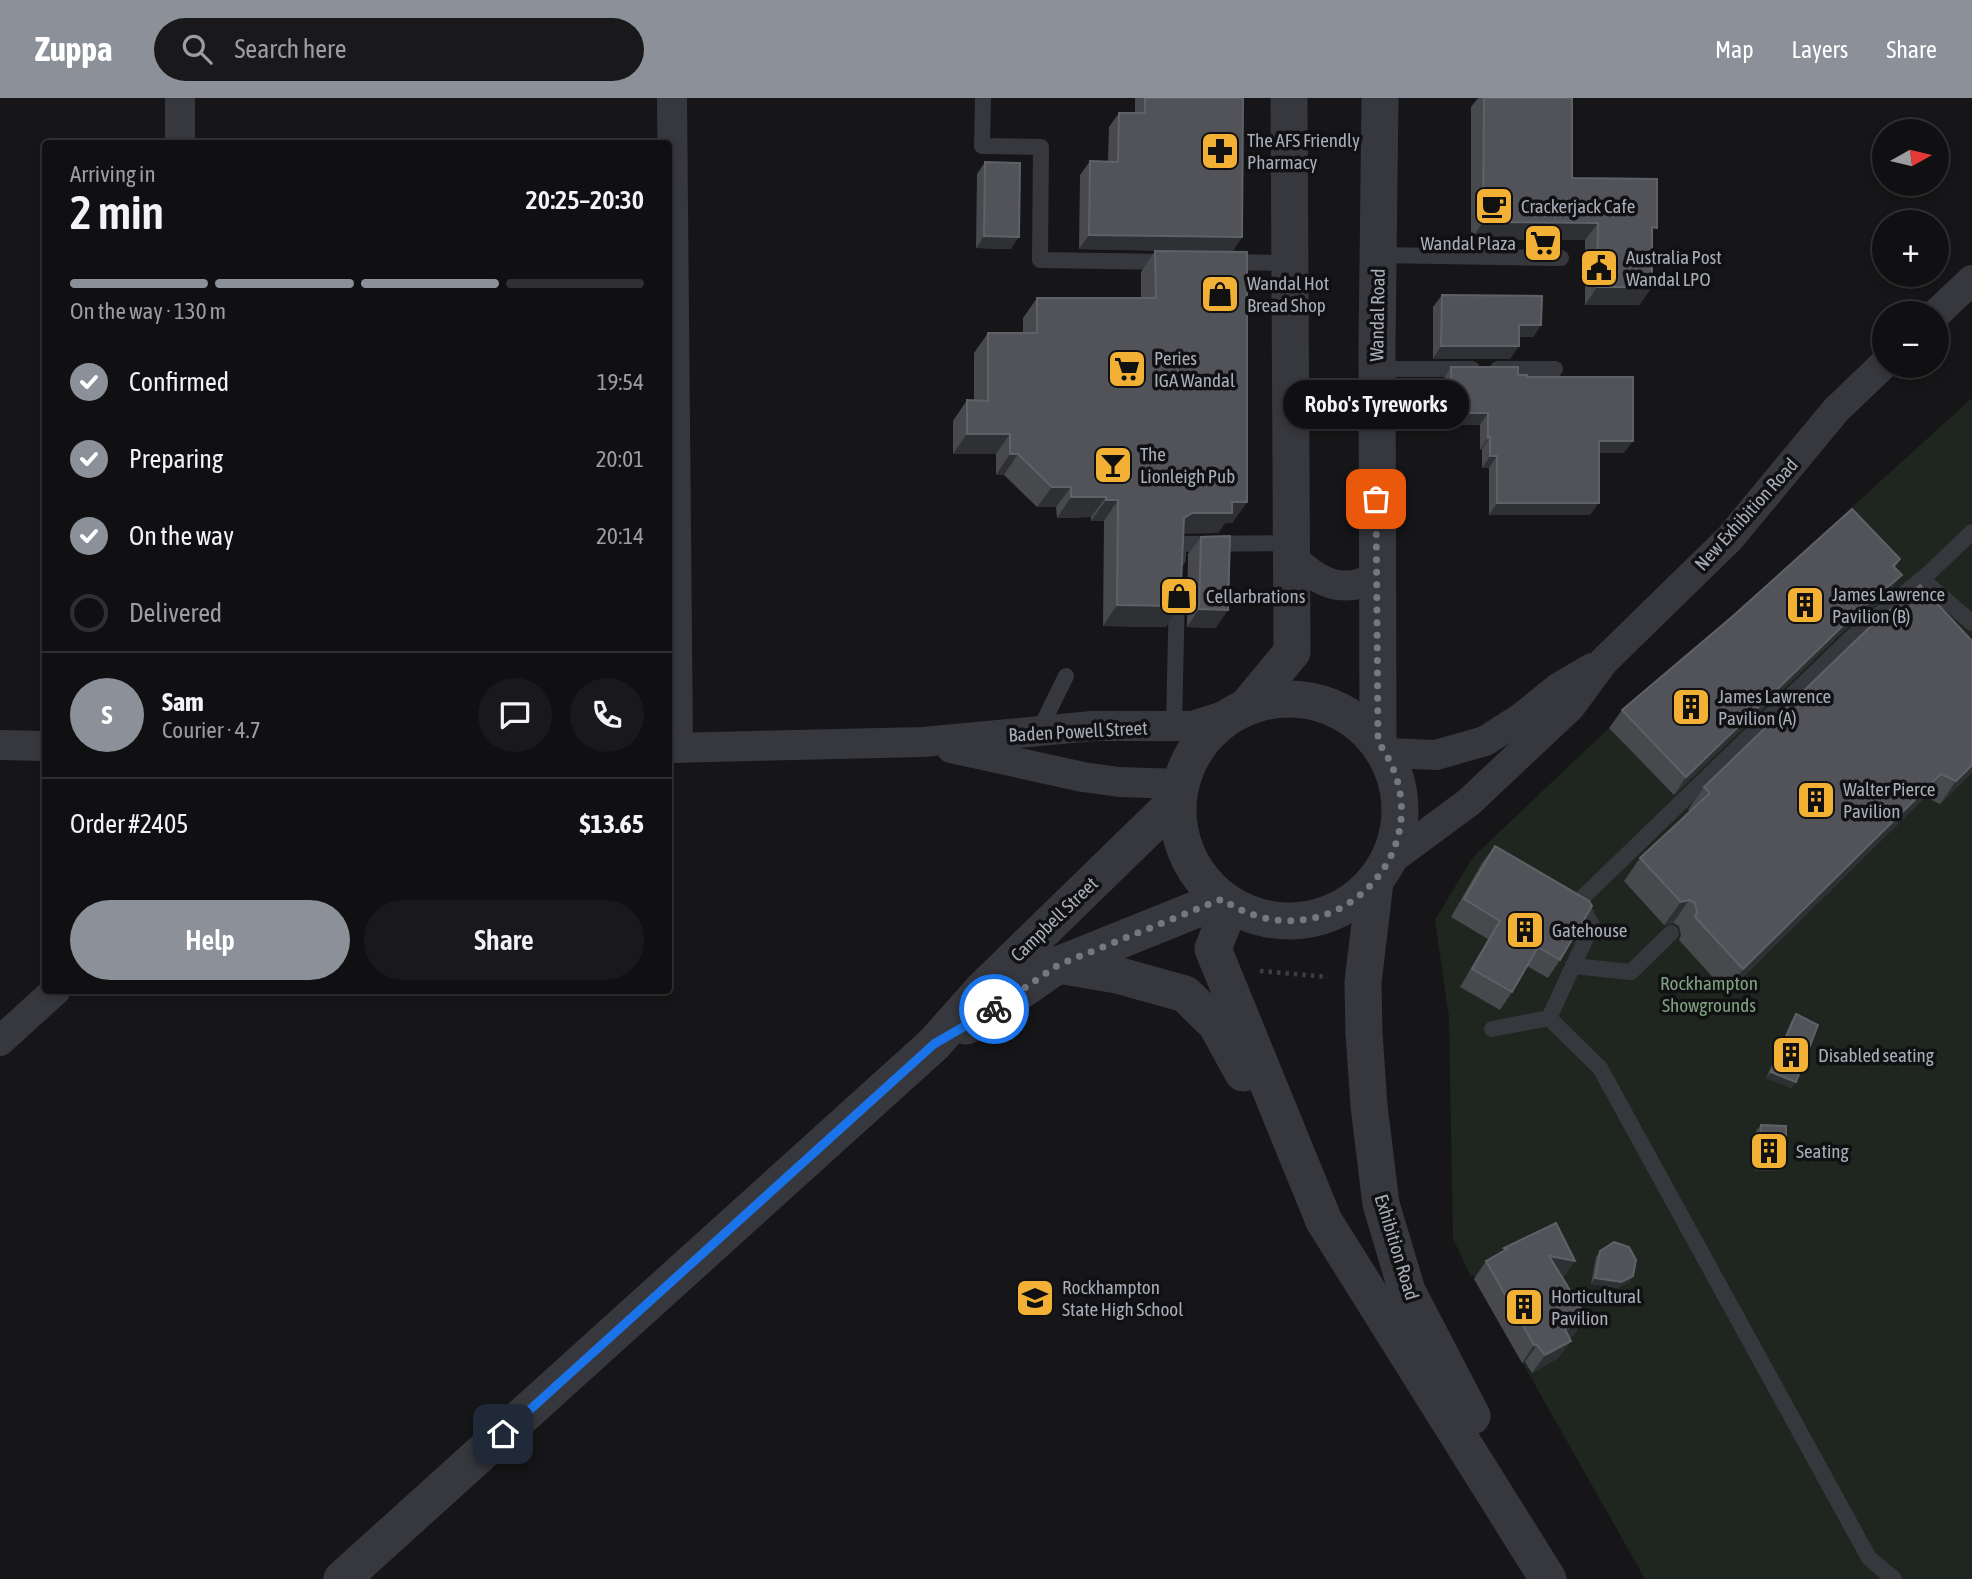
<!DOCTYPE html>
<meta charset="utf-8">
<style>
body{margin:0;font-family:"Asap Condensed",sans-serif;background:#19191b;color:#f1f3f6;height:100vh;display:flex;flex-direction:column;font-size:26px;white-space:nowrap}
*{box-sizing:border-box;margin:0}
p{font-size:23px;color:#9c9d9f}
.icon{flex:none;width:38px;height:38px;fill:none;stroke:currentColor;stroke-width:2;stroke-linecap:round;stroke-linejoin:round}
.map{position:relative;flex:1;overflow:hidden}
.panel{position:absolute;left:42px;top:42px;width:630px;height:854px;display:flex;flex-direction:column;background:#101012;border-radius:7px;box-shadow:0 4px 10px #0003,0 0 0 2px #303032}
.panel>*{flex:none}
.needle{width:46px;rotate:82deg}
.buttons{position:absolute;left:1872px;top:21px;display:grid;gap:14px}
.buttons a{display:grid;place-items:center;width:77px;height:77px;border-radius:50%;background:#101012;box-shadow:0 4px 10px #0003,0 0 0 2px #303032;font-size:35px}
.pin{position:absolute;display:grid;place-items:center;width:60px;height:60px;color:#fff;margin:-30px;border-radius:14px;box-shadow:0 4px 10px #0006}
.courier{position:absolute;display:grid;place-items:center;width:70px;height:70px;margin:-35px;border:5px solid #1a73e8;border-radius:50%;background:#fff;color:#222;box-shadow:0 2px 9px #0007}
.bubble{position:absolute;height:49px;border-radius:24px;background:#101012;box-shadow:0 4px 10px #0003,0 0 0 2px #303032;font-size:23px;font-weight:600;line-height:49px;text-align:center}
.overview em{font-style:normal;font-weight:600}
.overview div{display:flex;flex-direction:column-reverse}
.overview{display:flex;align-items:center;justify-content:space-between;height:119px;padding:0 28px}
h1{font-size:46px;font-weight:600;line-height:52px}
.bar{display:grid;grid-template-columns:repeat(4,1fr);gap:10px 7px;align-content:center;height:84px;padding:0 28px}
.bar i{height:9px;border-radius:5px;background:#303032}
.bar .selected{background:#8c9099}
.bar p{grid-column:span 4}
.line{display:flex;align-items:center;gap:18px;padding:0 28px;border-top:2px solid #303032}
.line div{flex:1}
.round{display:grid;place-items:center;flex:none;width:74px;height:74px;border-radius:37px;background:#19191b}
ol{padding:0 28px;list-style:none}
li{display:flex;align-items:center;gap:21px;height:77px}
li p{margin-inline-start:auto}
li .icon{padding:7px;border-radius:50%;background:#8c9099;color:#fff;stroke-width:4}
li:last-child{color:#9c9d9f}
li i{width:38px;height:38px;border:4px solid #303032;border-radius:50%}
.cta{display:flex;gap:14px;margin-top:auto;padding:14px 28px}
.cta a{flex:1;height:80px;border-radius:42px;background:#8c9099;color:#fff;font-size:28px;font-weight:600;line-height:80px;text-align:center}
.cta a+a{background:#19191b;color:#f1f3f6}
header{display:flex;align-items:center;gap:42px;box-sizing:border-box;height:98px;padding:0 35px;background:#8c9099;color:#fff}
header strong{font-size:33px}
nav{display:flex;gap:38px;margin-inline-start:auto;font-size:24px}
.search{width:490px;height:63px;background:#19191b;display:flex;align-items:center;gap:18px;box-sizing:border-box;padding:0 24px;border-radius:38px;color:#9c9d9f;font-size:26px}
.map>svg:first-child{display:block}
.green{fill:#1e261f}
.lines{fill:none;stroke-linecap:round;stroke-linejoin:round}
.path{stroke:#3d3f44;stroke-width:4.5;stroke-dasharray:3.5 5;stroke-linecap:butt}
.service{stroke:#37383d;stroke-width:16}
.minor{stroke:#37383d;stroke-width:30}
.tertiary{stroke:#37383d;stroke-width:37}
.wall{fill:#47494d}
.shaded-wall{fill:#2f3033}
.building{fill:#525359;stroke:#5f6168;stroke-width:2}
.done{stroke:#757880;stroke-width:7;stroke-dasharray:0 12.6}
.route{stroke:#1a73e8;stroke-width:9}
.labels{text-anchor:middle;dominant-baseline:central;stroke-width:7;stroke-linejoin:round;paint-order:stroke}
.poi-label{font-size:19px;fill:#a8adb8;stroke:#111113;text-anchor:start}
.street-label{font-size:19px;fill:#a8adb8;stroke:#111113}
.park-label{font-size:19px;fill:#7fa381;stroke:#111113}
</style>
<header>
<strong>Zuppa</strong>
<div class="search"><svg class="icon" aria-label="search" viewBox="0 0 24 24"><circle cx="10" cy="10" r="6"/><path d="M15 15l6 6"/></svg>Search here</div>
<nav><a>Map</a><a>Layers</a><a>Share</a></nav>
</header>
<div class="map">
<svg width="1972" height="1481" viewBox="0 0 1972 1481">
<rect width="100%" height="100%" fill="#161618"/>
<path class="green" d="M1972 300V1481H1645L1473 1177 1471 1178 1453 1141 1449 919 1435 822 1473 759 1609 630Z"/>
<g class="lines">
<path class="path" d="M1260 873 1328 879"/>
<g class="service">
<path d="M983 0 982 48 1041 49 1040 162 1169 164"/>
<path d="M1378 157 1561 160"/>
<path d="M1226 164 1290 165"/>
<path d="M1376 271H1472"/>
<path d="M1498 271H1555"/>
<path d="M1178 461V446L1293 445"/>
<path d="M1922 481 1972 525"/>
<path d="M1174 628 1177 491"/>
<path d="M1039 633 1066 578"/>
<path d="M1573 868 1631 874 1671 835"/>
<path d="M1549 920 1600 970 1869 1460 1894 1481"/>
<path d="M1492 931 1549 920 1592 827 1579 803 1850 541 1928 476 1972 434"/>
</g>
<g class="minor">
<path d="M672 0 678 650"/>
<path d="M180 46V0"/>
<path d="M1937 215 1972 182"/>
<path d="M1293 460C1319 485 1342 497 1376 479"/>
<path d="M0 647 46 648"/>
<path d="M668 650 923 644 1092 628H1192L1230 616"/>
<path d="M951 650 1083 679 1119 684 1180 686"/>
<path d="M1386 655 1436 657 1485 643 1521 620 1558 590 1592 570"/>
<path d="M1388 764 1469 704 1571 608 1604 563 1730 440 1836 312 1885 265"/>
<path d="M0 943 56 892"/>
</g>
<g class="tertiary">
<circle cx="1289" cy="712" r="111"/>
<path d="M1248 607 1292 554 1289 0"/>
<path d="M1378 644 1377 247 1380 0"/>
<path d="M1375 784 1363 884 1364 935 1369 1008 1381 1106 1407 1193 1472 1318"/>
<path d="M1230 807 1213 851 1324 1123 1548 1481"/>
<path d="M1058 867 1117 877 1185 896 1216 926 1243 975"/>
<path d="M966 928 993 912 1058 867 1222 801"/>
<path d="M342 1481 934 946 982 892 1178 701"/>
</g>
</g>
<g class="wall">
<path d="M1135 0H1243L1242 139 1232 154 1079 151 1080 77 1090 63H1108L1109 29 1119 15H1135Z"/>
<path d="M1478 0H1572V80L1652 137V189L1639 207H1585V142H1471V9Z"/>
<path d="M985 64 1011 151 976 150 977 76Z"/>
<path d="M1155 153 1247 404 1232 425H1225L1218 435H1183L1166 529 1103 528 1104 423H1091V419L1057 420 1056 409H1037L1004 377H996V356H953V323L967 302H974V255L988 235H1023V220L1037 200H1141V174Z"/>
<path d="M1442 197 1541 227 1533 239H1519L1510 261H1433V209Z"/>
<path d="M1451 269 1527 279 1624 355H1599L1590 417H1489V370H1482V351L1480 352V327H1443V282Z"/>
<path d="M1201 439 1216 530 1187 529 1188 456Z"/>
<path d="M1900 461 1895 469 1889 495 1843 533 1674 697 1609 630 1622 612Z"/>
<path d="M1972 543V674L1940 706 1925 699 1727 895 1679 842 1681 837 1679 828 1673 825 1664 827 1624 783 1640 760 1690 714 1688 712 1704 689Z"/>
<path d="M1495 748 1560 862 1548 880 1527 868 1512 894 1500 912 1460 889 1488 841 1451 819 1482 765Z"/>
<path d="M1796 916 1792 990 1766 980 1792 922Z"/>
<path d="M1761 1027 1786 1066 1782 1072 1755 1073 1756 1033Z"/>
<path d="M1600 1153 1633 1178 1629 1184 1617 1190 1591 1186 1596 1159Z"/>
<path d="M1486 1163 1563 1181 1574 1237 1569 1240 1571 1243 1558 1260 1532 1275 1525 1264 1522 1265 1474 1181Z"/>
</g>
<g class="shaded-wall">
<path d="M1483 124 1598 125 1585 142H1471Z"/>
<path d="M1089 137 1242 139 1232 154 1079 151Z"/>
<path d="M984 138 1019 139 1011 151 976 150Z"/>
<path d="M1597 189H1652L1639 207H1585Z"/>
<path d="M1519 227H1541L1533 239H1510Z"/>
<path d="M1441 248H1519L1510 261H1433Z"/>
<path d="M1452 315H1488L1480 327H1443Z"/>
<path d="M967 336H1010L996 356H953Z"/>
<path d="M1490 339 1482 351 1480 352 1488 340Z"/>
<path d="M1599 343H1633L1624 355H1590Z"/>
<path d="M1010 356H1018L1004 377H996Z"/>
<path d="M1490 358H1497L1489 370H1482Z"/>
<path d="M1052 389H1071L1056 409H1037Z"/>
<path d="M1071 399H1106L1091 419 1057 420Z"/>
<path d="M1106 402H1118L1104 423H1091Z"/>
<path d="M1232 404H1247L1232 425H1225L1218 435 1178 436 1184 420 1192 415Z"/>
<path d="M1497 405H1599L1590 417H1489Z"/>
<path d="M1902 477 1889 495 1843 533 1674 697 1686 679 1855 516Z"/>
<path d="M1117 507 1180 508 1166 529 1103 528Z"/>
<path d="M1199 511 1228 512 1216 530 1187 529Z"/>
<path d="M1972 667V674L1940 706 1956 683Z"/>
<path d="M1941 676 1925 699 1727 895 1743 871Z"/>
<path d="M1689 802 1673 825 1664 827 1681 804Z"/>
<path d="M1771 974 1796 984 1792 990 1766 980Z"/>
<path d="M1786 1066 1782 1072 1755 1073 1759 1067Z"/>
<path d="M1549 1158 1575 1163 1563 1181Z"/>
<path d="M1633 1178 1629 1184 1617 1190 1591 1186 1595 1180Z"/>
<path d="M1587 1220 1574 1237 1553 1249 1565 1231Z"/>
<path d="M1571 1243 1558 1260 1532 1275 1545 1257Z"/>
<path d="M1534 1247H1537L1525 1264 1522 1265Z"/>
</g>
<g class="building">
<path d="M1145 0H1243L1242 139 1089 137 1090 63 1118 64 1119 15H1145Z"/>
<path d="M1484 0H1572V80L1657 81V130L1652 129V189H1597L1598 125 1483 124Z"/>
<path d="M985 64 1020 65 1019 139 984 138Z"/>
<path d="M1155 153 1247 154V404H1232V415H1192L1184 420 1180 508 1117 507 1118 402H1106V399H1071V389H1052L1018 356H1010V336H967V302L988 303V235H1037V200H1156Z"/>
<path d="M1442 197 1542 198 1541 227H1519V248H1441Z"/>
<path d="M1451 269H1518V277H1527V279H1633V343H1599V405H1497V358H1490V339L1488 340V315H1452Z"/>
<path d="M1852 411 1900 461 1893 468 1902 477 1855 516 1686 679 1622 612 1733 518Z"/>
<path d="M1230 438 1228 512 1199 511 1201 439Z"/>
<path d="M1920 487 1972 543V667L1956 683 1941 676 1743 871 1695 819 1697 814 1695 805 1689 802 1681 804 1640 760 1710 695 1704 689 1873 526Z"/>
<path d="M1495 748 1589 803 1592 808 1560 862 1538 849 1512 894 1472 871 1500 823 1464 801Z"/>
<path d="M1796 916 1818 927 1796 984 1771 974Z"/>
<path d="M1761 1027 1786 1028V1066L1759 1067Z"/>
<path d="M1556 1125 1575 1163 1549 1158 1587 1220 1565 1231 1571 1243 1545 1257 1537 1247H1534L1486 1163 1507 1151 1504 1150Z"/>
<path d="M1614 1144 1629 1149 1636 1162 1633 1178 1621 1184 1595 1180 1600 1153Z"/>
</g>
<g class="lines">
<path class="done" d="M994 911 1058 867 1222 801C1330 874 1454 748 1378 644L1376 401"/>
<path class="route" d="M503 1336 934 946 994 911"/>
</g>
<defs>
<symbol id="pharmacy-square" viewBox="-11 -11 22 22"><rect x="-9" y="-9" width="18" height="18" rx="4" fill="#f2b134" stroke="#111113"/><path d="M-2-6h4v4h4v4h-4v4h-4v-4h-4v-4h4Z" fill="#111"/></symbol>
<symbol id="cafe-square" viewBox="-11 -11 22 22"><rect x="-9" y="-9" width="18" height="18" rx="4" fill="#f2b134" stroke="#111113"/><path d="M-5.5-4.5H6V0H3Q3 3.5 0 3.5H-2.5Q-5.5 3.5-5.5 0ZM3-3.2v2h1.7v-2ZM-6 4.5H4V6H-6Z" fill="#111"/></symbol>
<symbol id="supermarket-square" viewBox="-11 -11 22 22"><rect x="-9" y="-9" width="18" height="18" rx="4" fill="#f2b134" stroke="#111113"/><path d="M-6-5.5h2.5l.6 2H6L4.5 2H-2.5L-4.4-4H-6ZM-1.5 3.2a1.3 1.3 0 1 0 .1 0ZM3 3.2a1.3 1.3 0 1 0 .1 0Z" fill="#111"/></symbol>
<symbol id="civic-square" viewBox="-11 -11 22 22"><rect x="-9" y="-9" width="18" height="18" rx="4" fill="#f2b134" stroke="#111113"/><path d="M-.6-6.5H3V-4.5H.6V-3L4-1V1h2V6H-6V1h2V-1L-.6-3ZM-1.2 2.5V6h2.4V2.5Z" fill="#111"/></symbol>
<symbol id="shop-square" viewBox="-11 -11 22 22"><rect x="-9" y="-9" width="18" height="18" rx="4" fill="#f2b134" stroke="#111113"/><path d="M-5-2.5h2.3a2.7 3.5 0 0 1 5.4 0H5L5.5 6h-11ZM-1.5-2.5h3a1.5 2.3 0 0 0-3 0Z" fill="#111"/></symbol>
<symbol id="bar-square" viewBox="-11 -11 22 22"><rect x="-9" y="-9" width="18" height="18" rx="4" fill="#f2b134" stroke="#111113"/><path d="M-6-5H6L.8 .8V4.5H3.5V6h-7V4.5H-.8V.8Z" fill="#111"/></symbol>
<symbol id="building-square" viewBox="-11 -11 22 22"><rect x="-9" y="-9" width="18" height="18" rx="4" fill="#f2b134" stroke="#111113"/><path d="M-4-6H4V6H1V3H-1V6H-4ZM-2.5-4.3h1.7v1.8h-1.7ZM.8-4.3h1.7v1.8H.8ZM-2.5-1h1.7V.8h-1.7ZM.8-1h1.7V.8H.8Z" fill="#111"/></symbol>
<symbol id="school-square" viewBox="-11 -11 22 22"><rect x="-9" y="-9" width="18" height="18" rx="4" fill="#f2b134" stroke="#111113"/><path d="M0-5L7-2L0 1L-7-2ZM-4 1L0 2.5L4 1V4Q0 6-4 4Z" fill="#111"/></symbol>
</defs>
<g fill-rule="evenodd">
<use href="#pharmacy-square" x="1198" y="31" width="44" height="44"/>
<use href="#cafe-square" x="1472" y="86" width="44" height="44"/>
<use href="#supermarket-square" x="1521" y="123" width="44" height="44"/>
<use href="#civic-square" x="1577" y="148" width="44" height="44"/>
<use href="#shop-square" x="1198" y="174" width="44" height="44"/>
<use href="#supermarket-square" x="1105" y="249" width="44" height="44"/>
<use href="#bar-square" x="1091" y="345" width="44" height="44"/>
<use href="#shop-square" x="1157" y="476" width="44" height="44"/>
<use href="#building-square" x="1783" y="485" width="44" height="44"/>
<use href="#building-square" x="1669" y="587" width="44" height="44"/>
<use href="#building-square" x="1794" y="680" width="44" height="44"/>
<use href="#building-square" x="1503" y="810" width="44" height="44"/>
<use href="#building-square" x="1769" y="935" width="44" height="44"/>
<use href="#building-square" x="1747" y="1031" width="44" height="44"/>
<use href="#school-square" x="1013" y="1178" width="44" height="44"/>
<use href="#building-square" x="1502" y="1187" width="44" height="44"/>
</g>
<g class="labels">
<g class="poi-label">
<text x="1247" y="42">The AFS Friendly<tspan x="1247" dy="22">Pharmacy</tspan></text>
<text x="1521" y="108">Crackerjack Cafe</text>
<text x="1516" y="145" text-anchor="end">Wandal Plaza</text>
<text x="1626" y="159">Australia Post<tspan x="1626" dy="22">Wandal LPO</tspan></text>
<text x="1247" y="185">Wandal Hot<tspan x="1247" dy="22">Bread Shop</tspan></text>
<text x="1154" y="260">Peries<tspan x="1154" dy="22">IGA Wandal</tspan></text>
<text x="1140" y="356">The<tspan x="1140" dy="22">Lionleigh Pub</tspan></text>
<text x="1832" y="496">James Lawrence<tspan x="1832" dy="22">Pavilion (B)</tspan></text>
<text x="1206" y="498">Cellarbrations</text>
<text x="1718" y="598">James Lawrence<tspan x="1718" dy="22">Pavilion (A)</tspan></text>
<text x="1843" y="691">Walter Pierce<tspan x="1843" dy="22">Pavilion</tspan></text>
<text x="1552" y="832">Gatehouse</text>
<text x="1818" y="957">Disabled seating</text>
<text x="1796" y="1053">Seating</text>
<text x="1062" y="1189">Rockhampton<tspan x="1062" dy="22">State High School</tspan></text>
<text x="1551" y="1198">Horticultural<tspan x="1551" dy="22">Pavilion</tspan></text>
</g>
<g class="street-label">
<text transform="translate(1377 217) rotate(-89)">Wandal Road</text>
<text transform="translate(1746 416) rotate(-48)">New Exhibition Road</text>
<text transform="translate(1078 633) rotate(-3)">Baden Powell Street</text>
<text transform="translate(1054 821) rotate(-44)">Campbell Street</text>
<text transform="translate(1397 1149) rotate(73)">Exhibition Road</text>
</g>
<g class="park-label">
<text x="1709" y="885">Rockhampton<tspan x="1709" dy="22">Showgrounds</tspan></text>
</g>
</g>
</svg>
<div class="buttons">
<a><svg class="needle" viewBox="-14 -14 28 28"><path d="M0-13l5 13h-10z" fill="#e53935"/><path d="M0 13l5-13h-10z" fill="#9c9d9f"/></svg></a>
<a>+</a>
<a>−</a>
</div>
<div class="pin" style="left:1376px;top:401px;background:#ea580c"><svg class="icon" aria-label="bag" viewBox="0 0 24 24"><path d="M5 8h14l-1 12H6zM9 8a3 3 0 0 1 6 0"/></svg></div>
<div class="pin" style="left:503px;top:1336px;background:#1f2937"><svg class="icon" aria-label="home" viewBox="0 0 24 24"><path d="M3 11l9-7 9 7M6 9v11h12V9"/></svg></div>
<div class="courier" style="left:994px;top:911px"><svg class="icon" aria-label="bike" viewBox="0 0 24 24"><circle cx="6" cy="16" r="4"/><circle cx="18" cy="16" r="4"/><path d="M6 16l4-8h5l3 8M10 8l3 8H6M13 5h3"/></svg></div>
<div class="bubble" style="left:1283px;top:282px;width:186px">Robo's Tyreworks</div>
<section class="panel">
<div class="overview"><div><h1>2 min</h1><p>Arriving in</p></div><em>20:25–20:30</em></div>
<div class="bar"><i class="selected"></i><i class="selected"></i><i class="selected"></i><i></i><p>On the way · 130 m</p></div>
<ol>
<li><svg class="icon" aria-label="check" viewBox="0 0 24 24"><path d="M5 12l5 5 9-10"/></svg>Confirmed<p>19:54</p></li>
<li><svg class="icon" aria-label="check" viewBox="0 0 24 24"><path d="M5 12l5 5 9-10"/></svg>Preparing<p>20:01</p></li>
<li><svg class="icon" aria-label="check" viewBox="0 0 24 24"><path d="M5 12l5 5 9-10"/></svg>On the way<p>20:14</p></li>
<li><i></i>Delivered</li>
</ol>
<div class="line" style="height:126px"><b class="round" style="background:#8c9099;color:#fff">S</b><div><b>Sam</b><p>Courier · 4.7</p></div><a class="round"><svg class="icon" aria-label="chat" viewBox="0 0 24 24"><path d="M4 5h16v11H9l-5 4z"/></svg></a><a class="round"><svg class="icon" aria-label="phone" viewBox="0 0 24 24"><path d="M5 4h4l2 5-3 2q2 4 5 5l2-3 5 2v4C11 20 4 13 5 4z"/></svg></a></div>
<div class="line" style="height:91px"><div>Order #2405</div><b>$13.65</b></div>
<div class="cta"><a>Help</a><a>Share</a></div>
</section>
</div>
